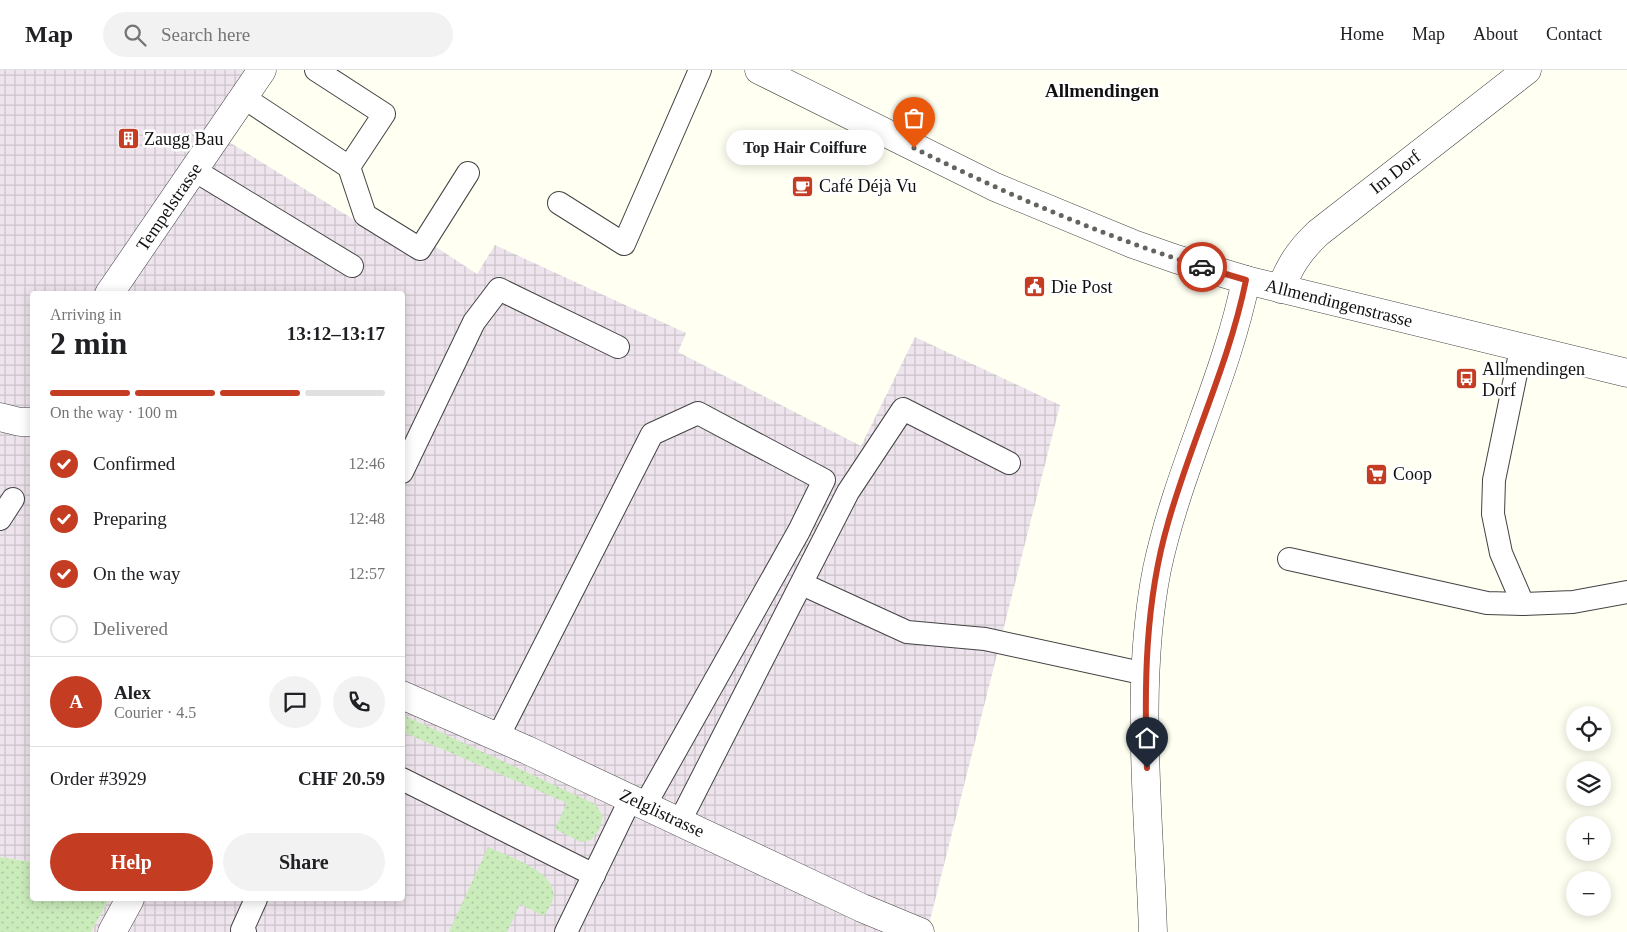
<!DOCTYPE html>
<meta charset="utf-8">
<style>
body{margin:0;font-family:Georgia,serif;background:#f2f2f2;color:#202124;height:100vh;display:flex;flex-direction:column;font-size:19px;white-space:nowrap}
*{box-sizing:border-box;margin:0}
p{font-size:16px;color:#757577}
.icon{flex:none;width:28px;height:28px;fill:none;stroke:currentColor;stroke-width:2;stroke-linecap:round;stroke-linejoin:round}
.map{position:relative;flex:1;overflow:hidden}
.side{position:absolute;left:30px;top:221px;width:375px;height:610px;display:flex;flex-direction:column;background:#fff;border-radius:5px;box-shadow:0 2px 12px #0003}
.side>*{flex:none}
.fabs{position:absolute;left:1566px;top:636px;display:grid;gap:10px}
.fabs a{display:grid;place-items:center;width:45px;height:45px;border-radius:50%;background:#fff;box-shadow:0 2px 12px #0003;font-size:25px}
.pin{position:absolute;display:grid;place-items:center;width:42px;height:42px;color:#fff;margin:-51px -21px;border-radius:50% 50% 50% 0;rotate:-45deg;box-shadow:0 0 5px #0007}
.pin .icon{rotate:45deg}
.courier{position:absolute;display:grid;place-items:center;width:50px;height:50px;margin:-25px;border:4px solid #c43d23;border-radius:50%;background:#fff;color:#222;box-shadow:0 1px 6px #0007}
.bubble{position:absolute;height:35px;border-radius:18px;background:#fff;box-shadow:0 2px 12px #0003;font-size:16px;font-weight:800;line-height:35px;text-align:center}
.summary em{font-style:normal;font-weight:800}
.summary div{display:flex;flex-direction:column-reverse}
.summary{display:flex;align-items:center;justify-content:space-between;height:85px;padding:0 20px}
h1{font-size:32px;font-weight:800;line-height:38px}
.bar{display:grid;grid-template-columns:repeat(4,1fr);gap:8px 5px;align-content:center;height:60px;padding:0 20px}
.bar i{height:6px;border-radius:4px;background:#e0e0e0}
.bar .current{background:#c43d23}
.bar p{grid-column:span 4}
.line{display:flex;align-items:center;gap:12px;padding:0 20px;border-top:1px solid #e0e0e0}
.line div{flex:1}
.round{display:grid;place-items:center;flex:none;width:52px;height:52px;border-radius:26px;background:#f2f2f2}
ol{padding:0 20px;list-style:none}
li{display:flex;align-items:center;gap:15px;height:55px}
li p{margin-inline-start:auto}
li .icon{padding:5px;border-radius:50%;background:#c43d23;color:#fff;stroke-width:4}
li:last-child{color:#757577}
li i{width:28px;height:28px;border:2px solid #e0e0e0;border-radius:50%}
.button{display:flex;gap:10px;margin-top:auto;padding:10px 20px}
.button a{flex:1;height:58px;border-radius:30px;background:#c43d23;color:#fff;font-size:20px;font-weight:800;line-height:58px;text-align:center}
.button a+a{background:#f2f2f2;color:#202124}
header{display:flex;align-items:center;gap:30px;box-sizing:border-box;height:70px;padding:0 25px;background:#fff;border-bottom:1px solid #e0e0e0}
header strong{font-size:24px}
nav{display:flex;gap:28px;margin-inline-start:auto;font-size:18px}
.search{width:350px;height:45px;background:#f2f2f2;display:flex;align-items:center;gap:12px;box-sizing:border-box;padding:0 18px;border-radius:28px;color:#757577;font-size:19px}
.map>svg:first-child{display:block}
.industrial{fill:url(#industrial-grid)}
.grass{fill:url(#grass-dots)}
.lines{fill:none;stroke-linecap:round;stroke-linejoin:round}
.service-casing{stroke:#434343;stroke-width:24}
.minor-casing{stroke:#434343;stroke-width:29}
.tertiary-casing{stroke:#434343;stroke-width:29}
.service{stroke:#fff;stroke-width:22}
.minor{stroke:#fff;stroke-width:28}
.tertiary{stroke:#fff;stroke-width:28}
.done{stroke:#64645f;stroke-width:5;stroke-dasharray:0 9}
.route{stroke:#c43d23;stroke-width:6}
.labels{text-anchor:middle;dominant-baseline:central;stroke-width:5;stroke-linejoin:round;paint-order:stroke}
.poi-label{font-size:18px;fill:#101010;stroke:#fff;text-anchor:start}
.street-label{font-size:18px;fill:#101010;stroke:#fff}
.neighbourhood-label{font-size:19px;font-weight:bold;fill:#101010;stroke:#fff}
</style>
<header>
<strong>Map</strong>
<div class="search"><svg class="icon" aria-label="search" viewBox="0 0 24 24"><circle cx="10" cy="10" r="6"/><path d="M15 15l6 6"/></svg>Search here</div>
<nav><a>Home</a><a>Map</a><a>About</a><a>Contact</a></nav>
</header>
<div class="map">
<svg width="1627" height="862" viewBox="0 0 1627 862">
<defs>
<pattern id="industrial-grid" width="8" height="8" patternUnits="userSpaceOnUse" patternTransform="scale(1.25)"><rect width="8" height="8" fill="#eee4ed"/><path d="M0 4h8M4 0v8" fill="none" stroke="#cbc3ca"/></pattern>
<pattern id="grass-dots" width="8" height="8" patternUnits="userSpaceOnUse" patternTransform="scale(1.25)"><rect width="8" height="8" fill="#caebba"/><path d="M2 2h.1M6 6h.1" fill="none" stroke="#acc89f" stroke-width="1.8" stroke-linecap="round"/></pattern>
</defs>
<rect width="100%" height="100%" fill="#fffff2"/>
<path class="industrial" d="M0 0H262L218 65 422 192 433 175 477 204 495 175 686 263 678 282 861 376 915 267 1060 335 927 862H91L109 829H402V224H32V792L0 787Z"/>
<g class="grass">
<path d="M403 645 595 734 603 746 599 760 591 770 581 772 555 759 567 733 403 662Z"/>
<path d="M488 777C506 786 558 801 553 828 552 834 547 840 544 846L520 834 507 862H449Z"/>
<path d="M0 787 32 792V829H109L91 862H0Z"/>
</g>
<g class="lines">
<defs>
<g id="service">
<path d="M316 0 384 44 349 97"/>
<path d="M243 27 349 97 365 145 420 179 468 103"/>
<path d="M194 100 352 196"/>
<path d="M559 133 624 174 700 0"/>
<path d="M1521 279 1494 410 1493 444 1501 483 1523 534"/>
<path d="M402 402 474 252 499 219 618 277"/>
<path d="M0 449 13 429"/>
<path d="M1289 489 1487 533 1523 534 1573 532 1627 522"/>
<path d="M802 514 907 562 985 569 1146 604"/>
<path d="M498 667 652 364 698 343 824 410 799 461 645 735"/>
<path d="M402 709 594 805"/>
<path d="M680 751 848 422 903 339 1009 393"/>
<path d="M245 862 242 860 256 829"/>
<path d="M566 862 631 728"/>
</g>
<g id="minor">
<path d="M1281 219C1289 196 1300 180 1318 163L1527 0"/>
<path d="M0 347 20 352H32"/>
<path d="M402 625 527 680 862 838 920 862"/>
<path d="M1153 862C1149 745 1134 614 1157 499 1178 400 1226 309 1246 210"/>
</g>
<g id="tertiary">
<path d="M759 0 995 117 1133 174 1176 189 1246 210 1627 303"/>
<path d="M109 224 262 0"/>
<path d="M112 862 130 829"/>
</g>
</defs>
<use href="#service" class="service-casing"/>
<use href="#minor" class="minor-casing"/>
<use href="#tertiary" class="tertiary-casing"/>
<use href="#service" class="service"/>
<use href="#minor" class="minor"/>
<use href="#tertiary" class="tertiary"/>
</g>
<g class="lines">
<path class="done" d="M914 78C1006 124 1103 166 1202 197"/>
<path class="route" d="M1147 698C1144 616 1145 532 1168 453 1191 371 1229 294 1246 210L1202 197"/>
</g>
<defs>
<symbol id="building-square" viewBox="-11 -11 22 22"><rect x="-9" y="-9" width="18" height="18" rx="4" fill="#c43d23" stroke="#fff"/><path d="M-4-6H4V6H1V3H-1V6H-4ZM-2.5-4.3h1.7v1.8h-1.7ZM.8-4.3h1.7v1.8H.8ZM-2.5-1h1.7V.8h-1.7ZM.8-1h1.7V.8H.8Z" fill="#fff"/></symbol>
<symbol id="cafe-square" viewBox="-11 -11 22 22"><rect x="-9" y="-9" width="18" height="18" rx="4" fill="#c43d23" stroke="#fff"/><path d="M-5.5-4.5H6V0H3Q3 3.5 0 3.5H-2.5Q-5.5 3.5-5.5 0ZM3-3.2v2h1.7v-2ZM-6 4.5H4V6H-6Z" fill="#fff"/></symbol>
<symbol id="civic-square" viewBox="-11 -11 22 22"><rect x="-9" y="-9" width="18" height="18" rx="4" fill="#c43d23" stroke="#fff"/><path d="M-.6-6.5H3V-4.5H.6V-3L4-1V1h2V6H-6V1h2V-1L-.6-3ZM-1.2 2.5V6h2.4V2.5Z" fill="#fff"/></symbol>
<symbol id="bus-square" viewBox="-11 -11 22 22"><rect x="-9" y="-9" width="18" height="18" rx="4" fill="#c43d23" stroke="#fff"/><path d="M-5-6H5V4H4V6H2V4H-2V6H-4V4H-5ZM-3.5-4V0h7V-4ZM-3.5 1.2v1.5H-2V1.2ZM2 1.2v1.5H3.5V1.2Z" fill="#fff"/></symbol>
<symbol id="supermarket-square" viewBox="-11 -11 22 22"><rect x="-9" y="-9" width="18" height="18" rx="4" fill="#c43d23" stroke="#fff"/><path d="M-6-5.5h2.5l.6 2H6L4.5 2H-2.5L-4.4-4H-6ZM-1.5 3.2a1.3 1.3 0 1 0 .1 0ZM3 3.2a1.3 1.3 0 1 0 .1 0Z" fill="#fff"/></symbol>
</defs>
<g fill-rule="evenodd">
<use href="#building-square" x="116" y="56" width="25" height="25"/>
<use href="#cafe-square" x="790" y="104" width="25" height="25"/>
<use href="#civic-square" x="1022" y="204" width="25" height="25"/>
<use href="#bus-square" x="1454" y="296" width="25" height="25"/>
<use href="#supermarket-square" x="1364" y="392" width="25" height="25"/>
</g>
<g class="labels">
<g class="poi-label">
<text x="144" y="69">Zaugg Bau</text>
<text x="819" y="116">Café Déjà Vu</text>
<text x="1051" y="217">Die Post</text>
<text x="1482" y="299">Allmendingen<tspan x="1482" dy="21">Dorf</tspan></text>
<text x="1393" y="404">Coop</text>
</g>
<g class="street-label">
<text transform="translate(1395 102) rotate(-38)">Im Dorf</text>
<text transform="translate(169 137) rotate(-56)">Tempelstrasse</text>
<text transform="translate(1339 233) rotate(14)">Allmendingenstrasse</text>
<text transform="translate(662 743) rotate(25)">Zelglistrasse</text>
</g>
<g class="neighbourhood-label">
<text x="1102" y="20">Allmendingen</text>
</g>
</g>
</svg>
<div class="fabs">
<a><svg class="icon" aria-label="locate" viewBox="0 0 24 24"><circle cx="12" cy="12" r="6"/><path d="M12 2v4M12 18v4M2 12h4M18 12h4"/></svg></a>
<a><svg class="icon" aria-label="layers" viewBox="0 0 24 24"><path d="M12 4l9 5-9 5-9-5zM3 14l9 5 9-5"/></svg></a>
<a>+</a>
<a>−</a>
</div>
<div class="pin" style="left:914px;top:78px;background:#ea580c"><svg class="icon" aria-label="bag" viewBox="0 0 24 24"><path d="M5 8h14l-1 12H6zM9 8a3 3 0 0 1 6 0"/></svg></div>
<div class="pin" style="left:1147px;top:698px;background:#1f2937"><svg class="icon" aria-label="home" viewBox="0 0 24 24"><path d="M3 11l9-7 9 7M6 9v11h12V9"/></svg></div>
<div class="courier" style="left:1202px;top:197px"><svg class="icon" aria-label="car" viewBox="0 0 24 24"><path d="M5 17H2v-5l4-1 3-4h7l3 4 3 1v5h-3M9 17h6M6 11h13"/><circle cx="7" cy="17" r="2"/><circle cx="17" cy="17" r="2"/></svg></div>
<div class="bubble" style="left:726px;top:60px;width:158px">Top Hair Coiffure</div>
<section class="side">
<div class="summary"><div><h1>2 min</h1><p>Arriving in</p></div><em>13:12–13:17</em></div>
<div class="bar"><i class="current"></i><i class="current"></i><i class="current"></i><i></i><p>On the way · 100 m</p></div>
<ol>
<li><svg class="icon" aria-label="check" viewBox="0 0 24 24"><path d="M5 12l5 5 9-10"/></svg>Confirmed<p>12:46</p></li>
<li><svg class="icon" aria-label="check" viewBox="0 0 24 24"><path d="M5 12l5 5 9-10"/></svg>Preparing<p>12:48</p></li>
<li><svg class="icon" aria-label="check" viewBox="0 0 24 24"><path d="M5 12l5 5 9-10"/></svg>On the way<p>12:57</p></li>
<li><i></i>Delivered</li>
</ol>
<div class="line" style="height:90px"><b class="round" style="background:#c43d23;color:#fff">A</b><div><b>Alex</b><p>Courier · 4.5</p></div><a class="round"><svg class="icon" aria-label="chat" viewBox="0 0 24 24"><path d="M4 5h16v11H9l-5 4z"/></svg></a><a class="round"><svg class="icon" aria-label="phone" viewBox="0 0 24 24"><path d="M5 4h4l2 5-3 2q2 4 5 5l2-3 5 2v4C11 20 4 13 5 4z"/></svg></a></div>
<div class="line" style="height:65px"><div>Order #3929</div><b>CHF 20.59</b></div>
<div class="button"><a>Help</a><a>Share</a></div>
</section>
</div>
